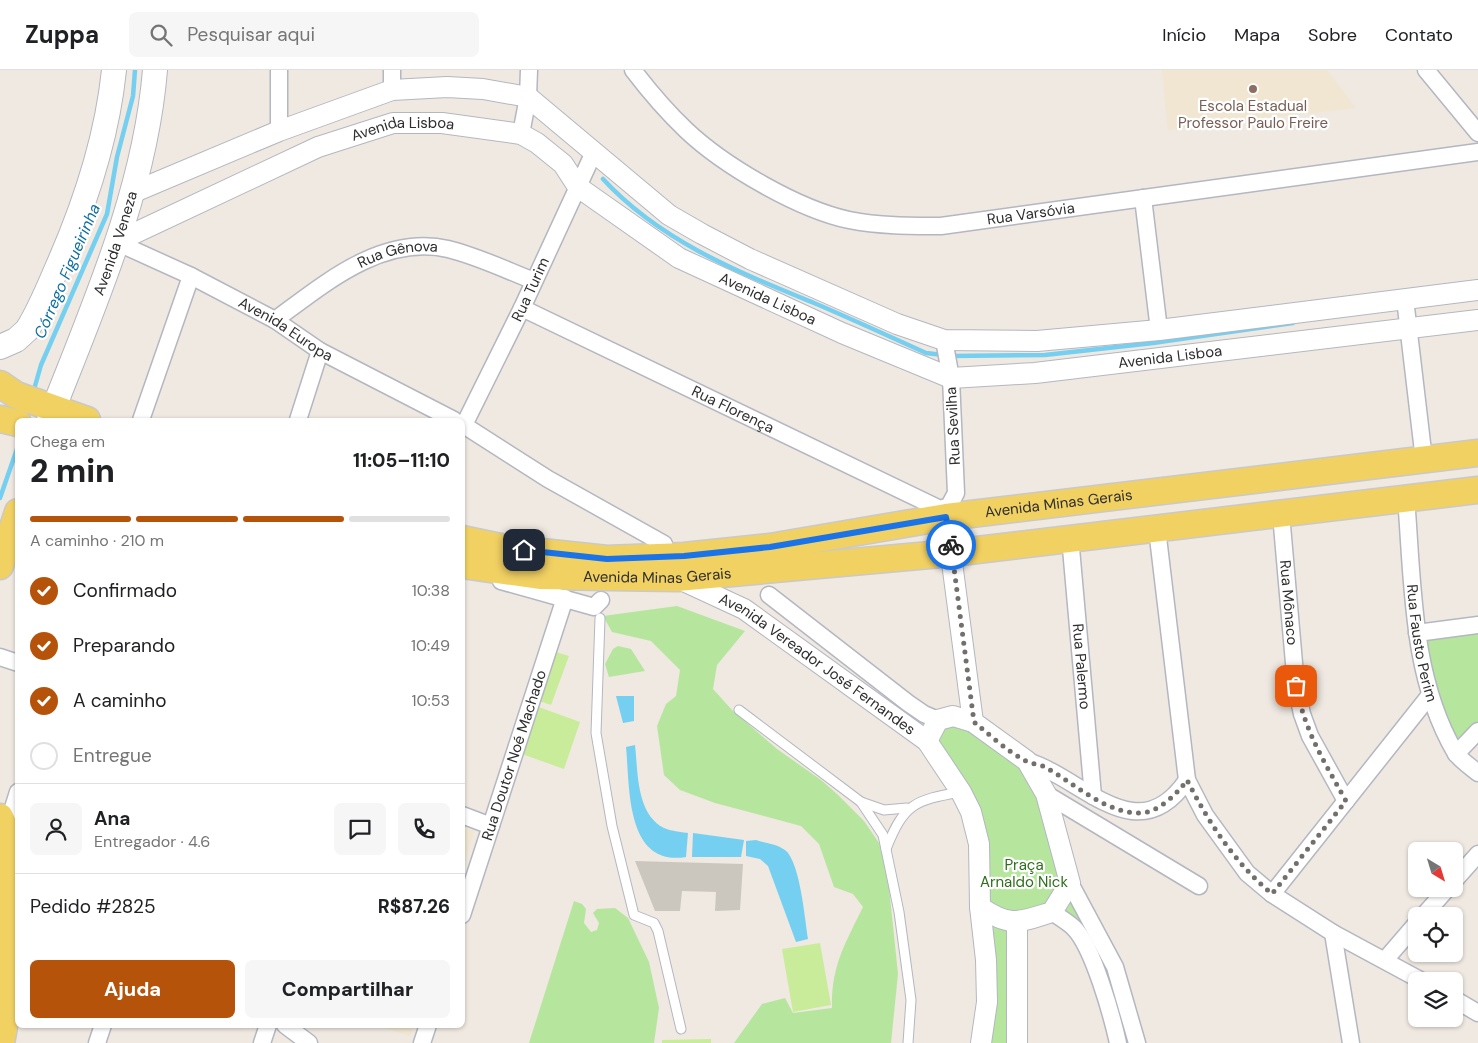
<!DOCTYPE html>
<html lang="pt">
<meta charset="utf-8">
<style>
body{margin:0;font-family:"DM Sans",sans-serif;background:#f6f6f6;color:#202124;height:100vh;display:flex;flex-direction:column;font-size:19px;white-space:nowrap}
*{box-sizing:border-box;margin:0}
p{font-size:16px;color:#757577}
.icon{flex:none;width:28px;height:28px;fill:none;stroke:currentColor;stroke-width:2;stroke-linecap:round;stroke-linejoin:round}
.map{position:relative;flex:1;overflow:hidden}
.drawer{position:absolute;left:15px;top:348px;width:450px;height:610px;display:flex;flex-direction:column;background:#fff;border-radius:8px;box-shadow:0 1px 4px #0004}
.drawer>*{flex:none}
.needle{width:32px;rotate:142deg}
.fabs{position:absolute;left:1408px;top:772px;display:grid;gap:10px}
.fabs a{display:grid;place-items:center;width:55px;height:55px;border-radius:8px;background:#fff;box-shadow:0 1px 4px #0004;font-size:25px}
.pin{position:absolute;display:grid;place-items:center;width:42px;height:42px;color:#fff;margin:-21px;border-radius:10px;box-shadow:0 2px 8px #0006}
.courier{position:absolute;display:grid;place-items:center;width:50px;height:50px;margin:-25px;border:4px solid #1a73e8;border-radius:50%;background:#fff;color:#222;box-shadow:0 1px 6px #0007}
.summary em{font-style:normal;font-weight:800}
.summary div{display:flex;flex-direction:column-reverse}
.summary{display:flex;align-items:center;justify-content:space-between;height:85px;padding:0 15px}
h1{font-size:32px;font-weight:800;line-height:38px}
.bar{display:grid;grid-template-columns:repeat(4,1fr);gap:8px 5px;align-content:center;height:60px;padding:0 15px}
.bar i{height:6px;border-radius:4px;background:#e0e0e0}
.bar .current{background:#b45309}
.bar p{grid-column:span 4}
.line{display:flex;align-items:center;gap:12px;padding:0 15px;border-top:1px solid #e0e0e0}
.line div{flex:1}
.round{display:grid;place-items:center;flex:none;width:52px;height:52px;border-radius:8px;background:#f6f6f6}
ol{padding:0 15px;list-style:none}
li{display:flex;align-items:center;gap:15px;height:55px}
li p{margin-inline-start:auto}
li .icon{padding:5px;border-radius:50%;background:#b45309;color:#fff;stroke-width:4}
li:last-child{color:#757577}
li i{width:28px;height:28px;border:2px solid #e0e0e0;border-radius:50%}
.cta{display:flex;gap:10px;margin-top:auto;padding:10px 15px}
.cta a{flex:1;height:58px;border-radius:8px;background:#b45309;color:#fff;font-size:20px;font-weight:800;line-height:58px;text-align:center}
.cta a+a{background:#f6f6f6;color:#202124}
header{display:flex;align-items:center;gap:30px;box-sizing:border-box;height:70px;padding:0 25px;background:#fff;border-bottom:1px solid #e0e0e0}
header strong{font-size:24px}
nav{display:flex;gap:28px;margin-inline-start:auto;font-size:18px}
.search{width:350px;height:45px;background:#f6f6f6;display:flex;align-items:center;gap:12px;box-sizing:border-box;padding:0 18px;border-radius:8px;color:#757577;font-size:19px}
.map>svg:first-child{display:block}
.education{fill:#f0e6d1}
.green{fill:#b6e59e}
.pitch{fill:#c9ec9a}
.water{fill:#75cff0}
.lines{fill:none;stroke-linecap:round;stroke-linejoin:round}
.stream{stroke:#75cff0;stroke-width:4.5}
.building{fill:#cbc7bf}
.service-casing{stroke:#b4b7c1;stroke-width:11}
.minor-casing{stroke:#b4b7c1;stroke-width:19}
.tertiary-casing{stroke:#b4b7c1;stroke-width:22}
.secondary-casing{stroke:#b4b7c1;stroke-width:26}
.primary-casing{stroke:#c9c9c9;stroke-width:29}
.service{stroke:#fff;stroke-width:9}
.minor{stroke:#fff;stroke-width:16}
.tertiary{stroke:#fff;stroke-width:20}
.secondary{stroke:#fff;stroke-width:24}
.primary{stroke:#f2d163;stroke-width:26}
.done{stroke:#726f6d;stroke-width:5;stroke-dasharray:0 9}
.route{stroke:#1a73e8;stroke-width:6}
.education-dot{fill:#8d6e63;stroke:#fff;stroke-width:2}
.labels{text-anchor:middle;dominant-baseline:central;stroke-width:4.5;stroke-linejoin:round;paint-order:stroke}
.education-label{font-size:15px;fill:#785e54;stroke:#fff}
.street-label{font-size:15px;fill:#2e2e2e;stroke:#fff}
.park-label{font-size:15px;fill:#2c6e1b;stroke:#fff}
.water-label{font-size:16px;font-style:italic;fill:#0d6fa3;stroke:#fff}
</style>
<header>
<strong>Zuppa</strong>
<div class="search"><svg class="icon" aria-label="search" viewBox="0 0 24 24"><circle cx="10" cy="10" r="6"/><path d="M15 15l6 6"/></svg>Pesquisar aqui</div>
<nav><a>Início</a><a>Mapa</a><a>Sobre</a><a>Contato</a></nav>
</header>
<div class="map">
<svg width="1478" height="973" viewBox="0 0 1478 973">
<rect width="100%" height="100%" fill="#efe9e1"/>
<g class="education">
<path d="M1162 0H1327L1356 38 1168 60Z"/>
<path d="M463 757 474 761 463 799 462 757Z"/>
<path d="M375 955H414L410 966Z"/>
</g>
<g class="green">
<path d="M677 536 745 561 717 595 713 619 732 640 777 679 821 710 837 724 864 751 879 773 888 808 898 904 891 973H734L762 934 785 928 793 943 832 938C831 896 845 874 863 837L853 824 834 817 819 774 801 756 715 733 680 720 664 705 657 656 666 634 676 626 680 600 651 571 612 562 603 546Z"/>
<path d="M1478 555V661L1456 684 1417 563Z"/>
<path d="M618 576 631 579 645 601 609 607 605 594 613 579Z"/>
<path d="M953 647 1027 691 1070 813 1115 897 1137 973H1118L1091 887 1052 842 1017 853V973H980L979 774 927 671Z"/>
<path d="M574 831 582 834 586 839 584 853 591 862 597 860 599 853 593 843 597 839 615 838 628 848 649 892 659 938 654 973H529Z"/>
</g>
<g class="pitch">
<path d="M556 582 569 586 551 635 539 631Z"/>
<path d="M536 636 580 652 564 699 519 683Z"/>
<path d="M820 873 831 935 793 942 782 879Z"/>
<path d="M711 969V973H662V970Z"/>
</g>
<g class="water">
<path d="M616 626H634V651L623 653Z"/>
<path d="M635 675C638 701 636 744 664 758 671 761 680 762 688 763L686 787C625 797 630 716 626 677Z"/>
<path d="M693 763 744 770 741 787H692Z"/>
<path d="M756 770C765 773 777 774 785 780 800 791 805 850 808 869L796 872 768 796 760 789 746 786V771Z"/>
</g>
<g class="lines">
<g class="stream">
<path d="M603 109C660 171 738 202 814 233 852 249 888 266 926 283L943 285"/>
<path d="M951 286 1045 285 1153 273 1293 253"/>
<path d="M33 323 41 295 107 144 117 87 133 26 135 0"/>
<path d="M0 428 18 376"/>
</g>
</g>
<path class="building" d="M635 791 743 794 740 840 715 841 716 822 682 821 680 841H655Z"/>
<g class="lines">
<defs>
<g id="service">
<path d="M600 548 596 663 612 756 634 845 654 853 658 861 681 959"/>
<path d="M739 640 861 732 883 765 899 842 911 930 908 973"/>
<path d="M861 732 884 740 907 738"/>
<path d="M886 779C904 734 914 730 961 722"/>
</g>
<g id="minor">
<path id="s1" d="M633 0C649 21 667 42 686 60 724 96 798 139 849 150 879 156 910 156 941 156L1478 82"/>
<path d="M1426 0 1478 63"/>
<path d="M392 20V0"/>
<path d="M279 61V0"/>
<path d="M521 64 528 27 529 0"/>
<path d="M1143 128 1159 260"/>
<path id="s2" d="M116 172 191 206 275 250 320 281 454 350"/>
<path d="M1405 229 1424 390"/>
<path id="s3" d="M522 238 940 439 949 436 956 423 951 308 944 270"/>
<path id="s4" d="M275 250C324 214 382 164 448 179 477 186 506 200 534 211"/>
<path d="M141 350 191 206"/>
<path d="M298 350 320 281"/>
<path d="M462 354 548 409 664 474"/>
<path id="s5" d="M464 355 522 238 594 82"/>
<path id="s6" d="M1406 428C1413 513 1411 607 1455 682 1460 690 1471 697 1478 703"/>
<path id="s7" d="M1281 444 1296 616 1302 644 1310 666 1346 731"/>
<path d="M1157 459 1187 710 1205 745 1247 803 1272 824 1333 863 1422 911"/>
<path id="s8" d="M1070 467 1093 726"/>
<path d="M501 511 594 537 601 530"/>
<path d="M769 525 908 633 924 644 938 650"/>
<path d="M1417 563 1478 555"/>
<path d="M0 587 18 593"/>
<path d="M1456 684 1478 661"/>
<path d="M1027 691C1083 708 1137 783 1187 710"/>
<path d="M1046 724 1199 816"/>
<path d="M462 745 491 756"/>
<path d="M6 760 18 722"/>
<path d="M1454 811 1478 784"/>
<path d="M1070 813 1115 897 1137 973"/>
<path d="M1272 824 1430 625"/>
<path d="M1052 842C1059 847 1068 852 1074 858 1093 877 1112 946 1118 973"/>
<path id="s9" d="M462 845 565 528"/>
<path d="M1423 846 1447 819"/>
<path d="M1333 863 1351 973"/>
<path d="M1385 890 1416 854"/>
<path d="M1454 929 1478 943"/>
<path d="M285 955 309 973"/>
<path d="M97 973 103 955"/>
<path d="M262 973 268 955"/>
<path d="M422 973 428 955"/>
</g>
<g id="tertiary">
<path d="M134 122 279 61 392 20 447 17 483 19 528 27 669 145 702 164 750 189 897 254 944 270 1037 271 1159 260 1478 220"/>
<path id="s10" d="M116 172 318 77 393 53H442L521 64 537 73 563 94 578 117 679 188 842 263 951 308 1035 303 1478 250"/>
<path d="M946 447 973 652"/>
<path id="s11" d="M677 508 744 539 927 671 961 722 971 742 979 774 980 837 986 890 987 932 981 973"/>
<path d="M927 671 938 650 953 646 973 652 1027 691 1046 724 1070 813 1052 842C1019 852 1011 858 980 837"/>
<path d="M1017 973V852"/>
</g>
<g id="secondary">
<path d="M0 277 16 270 27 260C39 241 48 219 57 198 85 135 107 69 114 0"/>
<path id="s12" d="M49 350C93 237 145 122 155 0"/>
</g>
<g id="primary">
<path d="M0 314 16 325 87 350"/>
<path d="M0 349 18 353"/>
<path id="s13" d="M462 469 505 478 607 489 684 486 770 477 946 447 1478 383"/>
<path id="s14" d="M462 495 540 506 677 508 952 483 1478 420"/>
<path d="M0 496 18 442"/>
<path d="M0 747 6 760C10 830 15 904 1 973"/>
</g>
</defs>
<use href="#service" class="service-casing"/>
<use href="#minor" class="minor-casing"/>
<use href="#tertiary" class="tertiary-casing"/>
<use href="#secondary" class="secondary-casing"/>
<use href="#primary" class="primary-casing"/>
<use href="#service" class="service"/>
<use href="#minor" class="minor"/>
<use href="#tertiary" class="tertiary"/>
<use href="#secondary" class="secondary"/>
<use href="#primary" class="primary"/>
</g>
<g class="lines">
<path class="done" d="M951 475 974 652C990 665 1008 682 1026 691 1032 694 1039 694 1045 697 1074 713 1106 744 1141 743 1159 742 1178 723 1187 710 1209 753 1234 792 1272 824L1346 731C1324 691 1305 662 1296 616"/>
<path class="route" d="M524 480 607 489 684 486 770 477 946 447 951 475"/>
</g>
<circle class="education-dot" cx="1253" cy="19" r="5"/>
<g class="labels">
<g class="education-label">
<text x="1253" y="36">Escola Estadual<tspan x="1253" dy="17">Professor Paulo Freire</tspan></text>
</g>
<g class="street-label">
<text stroke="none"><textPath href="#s10" startOffset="311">Avenida Lisboa</textPath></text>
<text stroke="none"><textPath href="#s1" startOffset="451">Rua Varsóvia</textPath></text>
<text stroke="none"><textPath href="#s12" startOffset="189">Avenida Veneza</textPath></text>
<text stroke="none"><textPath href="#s4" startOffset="142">Rua Gênova</textPath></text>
<text stroke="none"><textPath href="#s5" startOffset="151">Rua Turim</textPath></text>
<text stroke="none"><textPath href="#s10" startOffset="731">Avenida Lisboa</textPath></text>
<text stroke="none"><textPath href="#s2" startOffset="191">Avenida Europa</textPath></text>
<text stroke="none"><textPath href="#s10" startOffset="1151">Avenida Lisboa</textPath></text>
<text stroke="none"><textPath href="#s3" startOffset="234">Rua Florença</textPath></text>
<text transform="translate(953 356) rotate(-93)">Rua Sevilha</text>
<text stroke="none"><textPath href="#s13" startOffset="602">Avenida Minas Gerais</textPath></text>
<text stroke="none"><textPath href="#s14" startOffset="196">Avenida Minas Gerais</textPath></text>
<text stroke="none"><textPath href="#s7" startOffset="89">Rua Mônaco</textPath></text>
<text stroke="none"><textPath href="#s6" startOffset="146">Rua Fausto Perim</textPath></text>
<text stroke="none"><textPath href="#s11" startOffset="165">Avenida Vereador José Fernandes</textPath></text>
<text stroke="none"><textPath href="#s8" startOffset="130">Rua Palermo</textPath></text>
<text stroke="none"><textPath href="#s9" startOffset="168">Rua Doutor Noé Machado</textPath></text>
</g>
<g class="park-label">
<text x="1024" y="795">Praça<tspan x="1024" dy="17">Arnaldo Nick</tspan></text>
</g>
<g class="water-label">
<text transform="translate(67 201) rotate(-67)">Córrego Figueirinha</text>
</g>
</g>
</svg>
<div class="fabs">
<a><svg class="needle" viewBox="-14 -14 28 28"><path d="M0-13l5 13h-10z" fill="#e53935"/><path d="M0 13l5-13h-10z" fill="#757577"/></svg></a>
<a><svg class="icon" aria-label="locate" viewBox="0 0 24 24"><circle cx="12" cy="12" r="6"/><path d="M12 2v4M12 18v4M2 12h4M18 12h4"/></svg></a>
<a><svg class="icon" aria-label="layers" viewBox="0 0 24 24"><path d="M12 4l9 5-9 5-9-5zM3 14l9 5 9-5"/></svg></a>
</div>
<div class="pin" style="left:1296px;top:616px;background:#ea580c"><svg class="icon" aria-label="bag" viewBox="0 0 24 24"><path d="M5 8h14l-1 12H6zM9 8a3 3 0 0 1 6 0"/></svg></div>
<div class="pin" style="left:524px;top:480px;background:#1f2937"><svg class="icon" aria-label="home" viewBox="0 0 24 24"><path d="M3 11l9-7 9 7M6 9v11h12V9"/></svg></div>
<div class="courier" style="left:951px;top:475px"><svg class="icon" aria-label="bike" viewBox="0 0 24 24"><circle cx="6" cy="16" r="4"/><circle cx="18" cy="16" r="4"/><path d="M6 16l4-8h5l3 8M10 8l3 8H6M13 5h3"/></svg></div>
<section class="drawer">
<div class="summary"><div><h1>2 min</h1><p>Chega em</p></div><em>11:05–11:10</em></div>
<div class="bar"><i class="current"></i><i class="current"></i><i class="current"></i><i></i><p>A caminho · 210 m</p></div>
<ol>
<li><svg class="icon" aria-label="check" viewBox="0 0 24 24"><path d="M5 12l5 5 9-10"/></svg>Confirmado<p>10:38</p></li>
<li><svg class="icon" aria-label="check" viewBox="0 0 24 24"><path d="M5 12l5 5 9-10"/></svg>Preparando<p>10:49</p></li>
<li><svg class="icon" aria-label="check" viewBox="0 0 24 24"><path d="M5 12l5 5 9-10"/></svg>A caminho<p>10:53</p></li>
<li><i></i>Entregue</li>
</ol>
<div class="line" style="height:90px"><a class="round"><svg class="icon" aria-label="person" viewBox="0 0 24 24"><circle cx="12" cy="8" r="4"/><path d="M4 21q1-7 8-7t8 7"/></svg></a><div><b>Ana</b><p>Entregador · 4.6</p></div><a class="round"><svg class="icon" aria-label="chat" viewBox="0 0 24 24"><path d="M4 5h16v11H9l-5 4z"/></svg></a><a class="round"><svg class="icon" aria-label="phone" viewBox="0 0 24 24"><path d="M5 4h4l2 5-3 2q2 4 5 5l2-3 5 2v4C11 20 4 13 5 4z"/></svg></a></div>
<div class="line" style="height:65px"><div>Pedido #2825</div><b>R$87.26</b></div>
<div class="cta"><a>Ajuda</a><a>Compartilhar</a></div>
</section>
</div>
